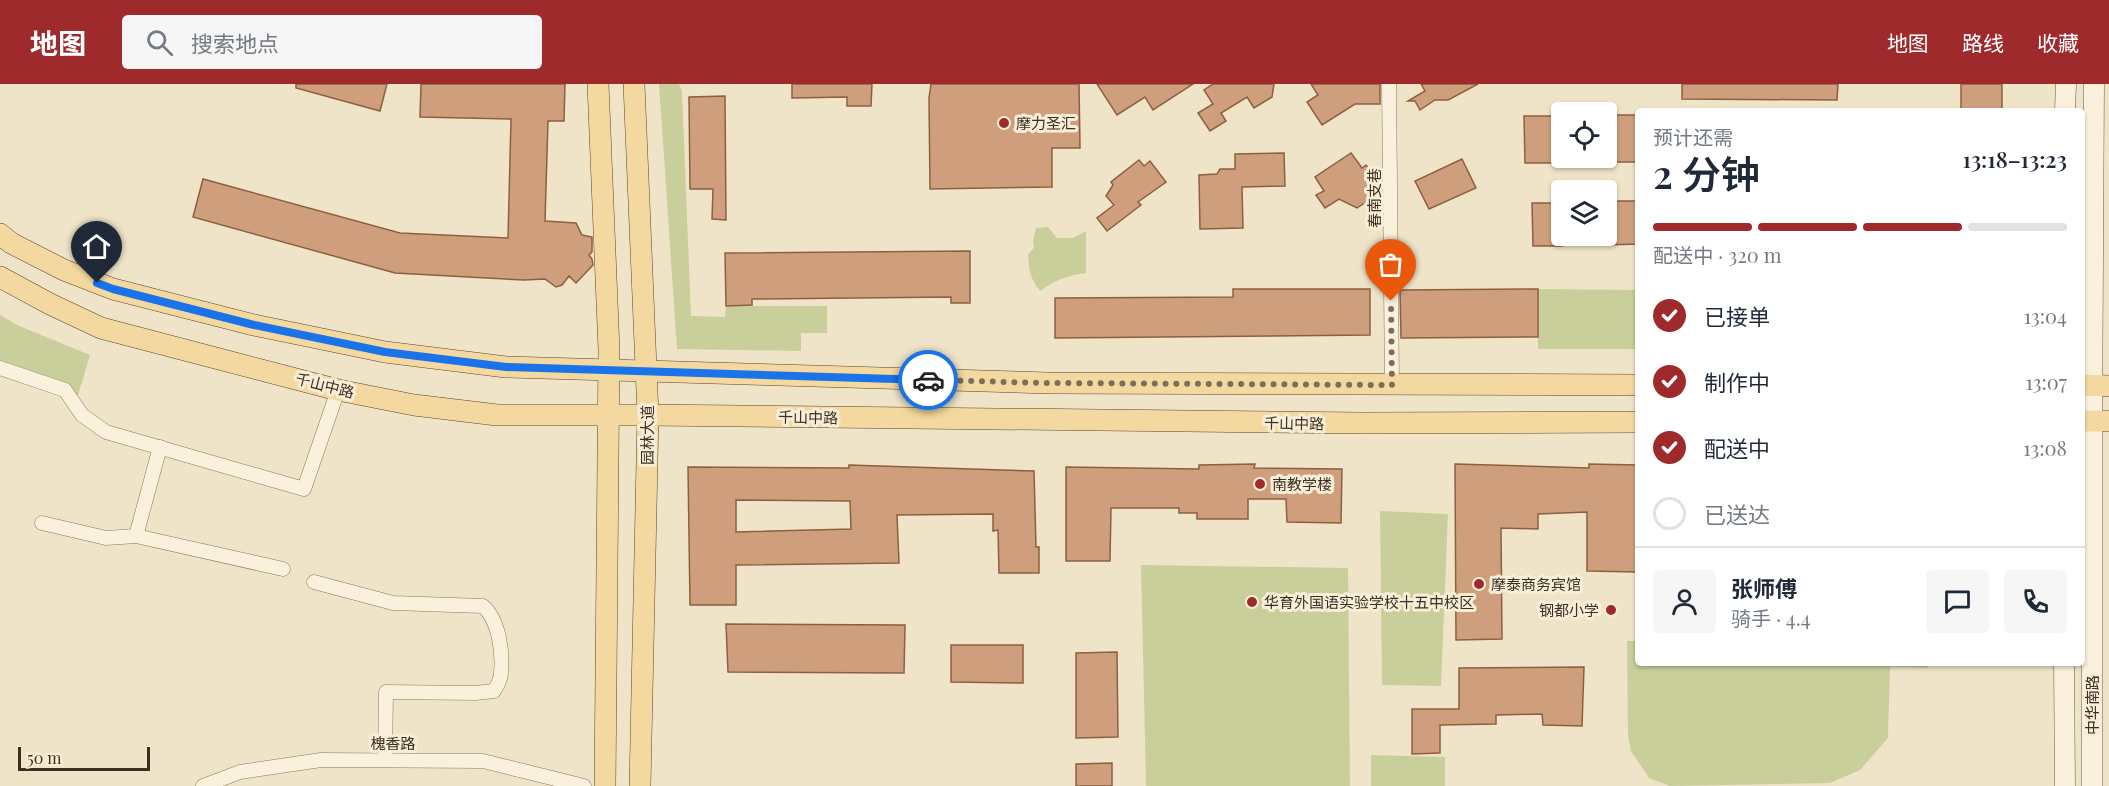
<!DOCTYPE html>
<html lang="zh">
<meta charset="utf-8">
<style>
body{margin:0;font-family:"Playfair Display","Noto Sans SC",serif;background:#f6f6f7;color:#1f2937;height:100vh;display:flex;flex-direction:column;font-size:22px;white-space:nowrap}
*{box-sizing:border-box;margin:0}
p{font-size:20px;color:#747a83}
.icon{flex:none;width:33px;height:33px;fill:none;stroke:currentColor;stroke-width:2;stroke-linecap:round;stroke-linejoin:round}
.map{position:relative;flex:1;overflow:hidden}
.drawer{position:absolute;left:1635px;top:24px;width:450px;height:558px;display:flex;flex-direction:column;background:#fff;border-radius:6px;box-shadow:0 2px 4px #0004}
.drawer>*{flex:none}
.buttons{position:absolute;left:1551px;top:18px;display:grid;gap:12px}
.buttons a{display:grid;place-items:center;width:66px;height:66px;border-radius:6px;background:#fff;box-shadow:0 2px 4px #0004;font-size:30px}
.scale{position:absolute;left:18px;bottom:15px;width:132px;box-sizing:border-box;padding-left:6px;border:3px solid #3d2e20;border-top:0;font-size:16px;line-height:21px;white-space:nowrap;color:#3d2e20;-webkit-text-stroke:4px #f7eed8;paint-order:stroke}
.pin{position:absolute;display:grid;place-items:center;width:51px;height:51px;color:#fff;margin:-62px -26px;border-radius:50% 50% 50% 0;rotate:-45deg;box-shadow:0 0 6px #0007}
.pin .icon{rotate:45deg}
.courier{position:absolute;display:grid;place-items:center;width:60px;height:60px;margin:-30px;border:4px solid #1a73e8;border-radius:50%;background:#fff;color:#222;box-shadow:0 2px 8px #0007}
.summary em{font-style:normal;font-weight:600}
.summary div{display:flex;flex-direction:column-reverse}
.summary{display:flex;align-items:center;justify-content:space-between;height:102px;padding:0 18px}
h1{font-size:39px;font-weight:600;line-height:45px}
.bar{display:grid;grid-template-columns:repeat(4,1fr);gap:9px 6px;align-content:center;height:72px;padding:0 18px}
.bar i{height:8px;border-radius:4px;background:#e0e1e3}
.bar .active{background:#9e2a2b}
.bar p{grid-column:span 4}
.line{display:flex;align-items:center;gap:15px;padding:0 18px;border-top:2px solid #e0e1e3}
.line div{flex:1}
.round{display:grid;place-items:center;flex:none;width:63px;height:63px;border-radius:6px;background:#f6f6f7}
ol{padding:0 18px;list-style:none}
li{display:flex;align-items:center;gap:18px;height:66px}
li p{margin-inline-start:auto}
li .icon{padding:6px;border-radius:50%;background:#9e2a2b;color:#fff;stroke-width:4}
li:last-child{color:#747a83}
li i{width:33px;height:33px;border:3px solid #e0e1e3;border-radius:50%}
header{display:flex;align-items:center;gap:36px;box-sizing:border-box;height:84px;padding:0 30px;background:#9e2a2b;color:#fff}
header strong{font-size:28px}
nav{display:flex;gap:33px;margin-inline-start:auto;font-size:21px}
.search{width:420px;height:54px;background:#f6f6f7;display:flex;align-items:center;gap:15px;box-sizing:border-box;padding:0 21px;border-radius:6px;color:#747a83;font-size:22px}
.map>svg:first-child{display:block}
.green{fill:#c9cf9b}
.building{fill:#cf9f7d;stroke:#8d5f41;stroke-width:1.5;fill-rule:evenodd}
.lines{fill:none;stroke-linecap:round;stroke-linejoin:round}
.street-casing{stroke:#8d765c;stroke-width:15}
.secondary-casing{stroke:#6f573f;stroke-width:21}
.primary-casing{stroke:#5b4430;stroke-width:22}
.street{stroke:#faf1dc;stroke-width:14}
.secondary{stroke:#faf1dc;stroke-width:20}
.primary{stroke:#f3d9a0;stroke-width:21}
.done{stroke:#7c6e5b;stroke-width:6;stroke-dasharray:0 10.8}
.route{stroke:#1a73e8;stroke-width:8}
.poi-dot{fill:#9e2a2b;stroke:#f7eed8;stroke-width:2}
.labels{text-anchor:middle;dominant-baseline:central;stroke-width:6;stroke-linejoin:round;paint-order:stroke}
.poi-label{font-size:15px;fill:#3d2e20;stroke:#f7eed8;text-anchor:start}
.street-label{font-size:15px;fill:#3d2e20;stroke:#f7eed8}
</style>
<header>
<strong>地图</strong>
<div class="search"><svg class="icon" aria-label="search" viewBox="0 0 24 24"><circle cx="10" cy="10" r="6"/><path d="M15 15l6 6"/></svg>搜索地点</div>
<nav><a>地图</a><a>路线</a><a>收藏</a></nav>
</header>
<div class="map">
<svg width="2109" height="702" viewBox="0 0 2109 702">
<rect width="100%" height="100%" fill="#f0e4c8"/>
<g class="green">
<path d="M659 0H679L682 7 691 232 725 233 726 222H827V249H801V267L677 265Z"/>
<path d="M1048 143 1057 154H1073L1086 147V189C1068 191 1055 196 1040 207 1030 195 1029 185 1028 170L1034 164 1033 156 1036 144Z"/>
<path d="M1538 205 1638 206V265H1538Z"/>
<path d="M0 231 17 241 90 271 76 318 0 290Z"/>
<path d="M1380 427 1448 430 1441 602 1382 601Z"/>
<path d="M1141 481 1348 484 1350 702H1146Z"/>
<path d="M1627 557H1638V579H1928V584L1890 583 1888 654 1860 686 1830 699 1670 702 1649 694 1631 667 1628 651Z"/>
<path d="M1371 671 1445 673V702H1371Z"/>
</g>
<g class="building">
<path d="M296 0H387L380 27 296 4Z"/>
<path d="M421 0H565L564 37H548L545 137 576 139 582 151 592 153V168L589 171 592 175 593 181 576 199 569 192 562 201 556 203 545 195 524 196 395 189 193 133 203 95 400 149 508 154 511 35 420 33Z"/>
<path d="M792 0H872L871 22H847V13L792 14Z"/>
<path d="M931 0H1079L1080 64H1052V103L930 105 929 14Z"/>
<path d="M1097 0H1193L1153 26 1145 13 1117 31Z"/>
<path d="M1213 0H1274L1272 13 1254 24 1247 13 1221 29 1226 37 1210 47 1198 29 1213 20 1204 6Z"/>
<path d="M1311 0H1380V20H1355L1322 41 1307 18 1318 11Z"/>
<path d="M1421 0H1478L1448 16H1435L1420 26 1415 17H1408L1425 7Z"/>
<path d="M1682 0H1838L1837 16 1682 15Z"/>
<rect x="1961" y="0" width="41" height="27"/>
<path d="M725 12 726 136 712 135 713 105H690L689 13Z"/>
<rect x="1606" y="31" width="32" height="47"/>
<path d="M1524 32H1562V79H1525Z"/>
<path d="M1284 69 1285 102 1242 103 1243 144 1200 145 1199 91 1217 90 1220 85H1235V70Z"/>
<path d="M1351 69 1362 84 1366 81 1374 93 1370 96 1378 110 1357 124 1339 115 1325 124 1316 111 1324 107 1315 93Z"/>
<path d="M1462 75 1476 104 1429 125 1415 97Z"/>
<path d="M1139 76 1144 82 1150 77 1166 98 1138 118 1141 121 1107 147 1097 134 1114 121 1106 112 1113 101 1111 98Z"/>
<path d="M1606 117H1638V160L1606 161Z"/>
<path d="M1532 119H1562V162H1533Z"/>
<path d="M970 167V219H951V213L752 215V221L726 222 725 169Z"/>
<path d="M1233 205H1370V251L1055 254V214L1233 213Z"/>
<path d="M1538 205V253L1401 254 1400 206Z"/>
<path d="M1255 380 1254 384 1342 385 1341 439 1287 438 1286 415H1248V435H1197V429H1179V424H1111L1110 477H1066V383L1199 385V381Z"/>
<path d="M1455 380 1589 384V380L1638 381V488L1587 487V428L1538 430V445L1501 444 1502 555 1456 556Z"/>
<path d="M849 381 1034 387 1036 463H1039V489H999L998 446 993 447V430L897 431 899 479 736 481V521H690L688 383 849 384ZM736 416 850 417 851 445 736 448Z"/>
<path d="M726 540 905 541 904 589 728 588Z"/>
<path d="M951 561H1023V599L951 598Z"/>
<path d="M1117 568 1118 653 1076 654V569Z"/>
<path d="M1584 583 1582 642 1543 641 1542 630 1496 631V640L1440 641V669L1412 670V625H1459V584Z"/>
<path d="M1112 679V702H1076V680Z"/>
</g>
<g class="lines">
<defs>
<g id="street">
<path d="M1389 0 1392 301"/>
<path d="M0 284 65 306 82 331 106 348 304 405 338 306"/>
<path d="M42 439 106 454 136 452 283 485"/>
<path d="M136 452 160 363"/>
<path d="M314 498 393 519 483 522C499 536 503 568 501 589 501 595 497 602 494 607L475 609 386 608 385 676"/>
<path d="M203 702 240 688 321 676 483 677 584 702"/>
</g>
<g id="secondary">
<path d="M2065 27 2066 0"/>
<path d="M2064 579 2065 702"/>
<path d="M2092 702V350L2094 0"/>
</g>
<g id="primary">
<path d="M598 0 609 266 605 702"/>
<path d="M634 0 648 331 640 702"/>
<path d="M0 150 11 159 64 186 113 205 254 241 385 268 506 283 1048 299 1638 301"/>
<path d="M0 193 50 220 101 244 338 306 414 321 497 331H648L1362 339 1638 338"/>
<path d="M2082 301 2109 302"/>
<path d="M2082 337H2109"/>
</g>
</defs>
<use href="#street" class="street-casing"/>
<use href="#secondary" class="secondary-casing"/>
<use href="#primary" class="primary-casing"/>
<use href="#street" class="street"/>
<use href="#secondary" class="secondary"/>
<use href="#primary" class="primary"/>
</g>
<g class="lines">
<path class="done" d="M928 296 1048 299 1392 301 1391 217"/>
<path class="route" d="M97 199 113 205 254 241 385 268 506 283 928 296"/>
</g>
<g class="poi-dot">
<circle cx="1004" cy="39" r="6"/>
<circle cx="1260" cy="400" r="6"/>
<circle cx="1479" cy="500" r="6"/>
<circle cx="1252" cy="518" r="6"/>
<circle cx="1611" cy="526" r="6"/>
</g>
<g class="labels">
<g class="poi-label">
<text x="1016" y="39">摩力圣汇</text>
<text x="1272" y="400">南教学楼</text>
<text x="1491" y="500">摩泰商务宾馆</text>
<text x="1264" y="518">华育外国语实验学校十五中校区</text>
<text x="1599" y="526" text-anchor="end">钢都小学</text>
</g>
<g class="street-label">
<text transform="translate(1374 114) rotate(-90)">春南支巷</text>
<text transform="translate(325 301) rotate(14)">千山中路</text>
<text transform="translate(808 333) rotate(1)">千山中路</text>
<text transform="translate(1294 339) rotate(1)">千山中路</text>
<text transform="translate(647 351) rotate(-90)">园林大道</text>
<text transform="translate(2092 621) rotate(-90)">中华南路</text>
<text x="393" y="659">槐香路</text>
</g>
</g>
</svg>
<div class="buttons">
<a><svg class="icon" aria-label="locate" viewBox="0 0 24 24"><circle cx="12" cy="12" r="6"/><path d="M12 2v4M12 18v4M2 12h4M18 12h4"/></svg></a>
<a><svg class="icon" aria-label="layers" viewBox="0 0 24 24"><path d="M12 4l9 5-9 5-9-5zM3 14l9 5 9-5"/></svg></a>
</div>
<div class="scale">50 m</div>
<div class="pin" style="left:1391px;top:217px;background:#ea580c"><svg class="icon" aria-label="bag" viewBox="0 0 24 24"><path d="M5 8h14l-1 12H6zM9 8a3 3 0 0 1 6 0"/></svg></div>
<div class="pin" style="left:97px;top:199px;background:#1f2937"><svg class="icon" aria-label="home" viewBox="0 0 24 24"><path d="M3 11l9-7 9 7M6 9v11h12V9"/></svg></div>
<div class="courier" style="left:928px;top:296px"><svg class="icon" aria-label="car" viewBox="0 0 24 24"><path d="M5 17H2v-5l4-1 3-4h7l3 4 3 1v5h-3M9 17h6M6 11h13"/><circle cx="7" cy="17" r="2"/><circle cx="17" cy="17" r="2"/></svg></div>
<section class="drawer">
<div class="summary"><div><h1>2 分钟</h1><p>预计还需</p></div><em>13:18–13:23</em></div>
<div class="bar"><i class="active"></i><i class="active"></i><i class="active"></i><i></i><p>配送中 · 320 m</p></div>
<ol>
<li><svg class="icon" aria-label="check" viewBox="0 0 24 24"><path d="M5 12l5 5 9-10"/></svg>已接单<p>13:04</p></li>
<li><svg class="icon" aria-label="check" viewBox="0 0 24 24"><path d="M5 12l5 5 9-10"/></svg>制作中<p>13:07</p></li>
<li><svg class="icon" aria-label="check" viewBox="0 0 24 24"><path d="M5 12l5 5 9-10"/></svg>配送中<p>13:08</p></li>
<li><i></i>已送达</li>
</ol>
<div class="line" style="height:108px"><a class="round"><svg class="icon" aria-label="person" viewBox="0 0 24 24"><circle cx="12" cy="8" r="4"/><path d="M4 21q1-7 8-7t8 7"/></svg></a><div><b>张师傅</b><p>骑手 · 4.4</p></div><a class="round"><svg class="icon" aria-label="chat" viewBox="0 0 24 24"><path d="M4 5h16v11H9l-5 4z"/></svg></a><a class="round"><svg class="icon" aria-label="phone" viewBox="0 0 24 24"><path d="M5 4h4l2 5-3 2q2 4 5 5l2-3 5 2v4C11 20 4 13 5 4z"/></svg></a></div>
</section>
</div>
